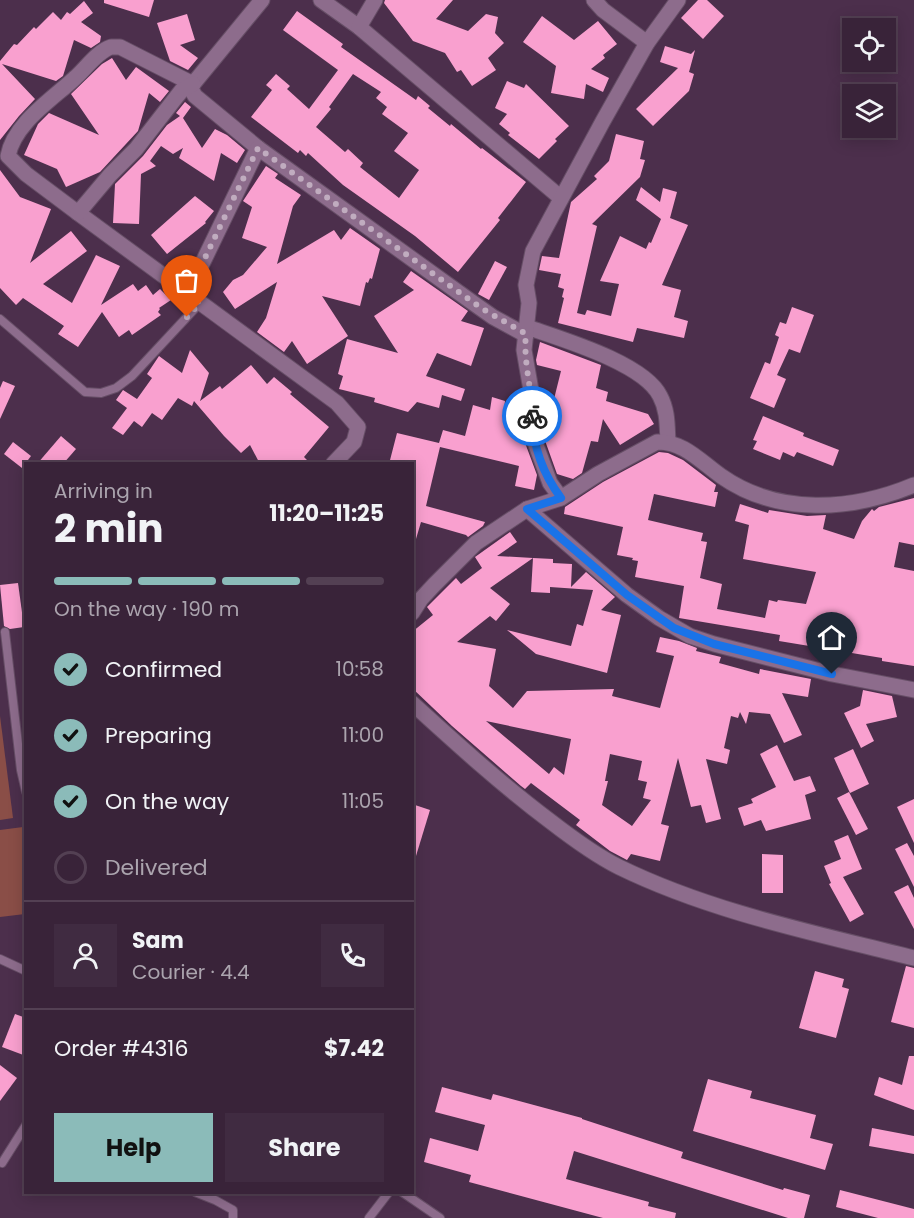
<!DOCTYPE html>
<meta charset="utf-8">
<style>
body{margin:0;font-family:Poppins,sans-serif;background:#402b41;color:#f1f3f6;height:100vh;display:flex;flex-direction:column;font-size:22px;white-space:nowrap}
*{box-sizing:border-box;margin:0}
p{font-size:20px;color:#aba4ae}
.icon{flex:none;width:33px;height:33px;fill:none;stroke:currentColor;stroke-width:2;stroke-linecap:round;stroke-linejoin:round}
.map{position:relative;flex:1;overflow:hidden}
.side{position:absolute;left:24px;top:462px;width:390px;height:732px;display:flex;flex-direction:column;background:#392339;border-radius:0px;box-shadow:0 3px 15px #0003,0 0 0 2px #534053}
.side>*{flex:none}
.fabs{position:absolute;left:842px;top:18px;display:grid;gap:12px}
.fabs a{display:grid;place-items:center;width:54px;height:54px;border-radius:0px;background:#392339;box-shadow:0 3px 15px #0003,0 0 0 2px #534053;font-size:30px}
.pin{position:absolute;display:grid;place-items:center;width:51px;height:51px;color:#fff;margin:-62px -26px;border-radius:50% 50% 50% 0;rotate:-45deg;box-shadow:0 0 6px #0007}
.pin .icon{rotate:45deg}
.courier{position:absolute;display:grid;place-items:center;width:60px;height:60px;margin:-30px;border:4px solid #1a73e8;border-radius:50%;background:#fff;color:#222;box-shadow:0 2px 8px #0007}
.headline em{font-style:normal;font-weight:700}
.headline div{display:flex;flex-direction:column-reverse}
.headline{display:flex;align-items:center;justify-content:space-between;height:102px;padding:0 30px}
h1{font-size:39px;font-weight:700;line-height:45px}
.bar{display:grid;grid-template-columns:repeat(4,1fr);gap:9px 6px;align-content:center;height:72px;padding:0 30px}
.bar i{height:8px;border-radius:4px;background:#534053}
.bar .on{background:#8bbbb9}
.bar p{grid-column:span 4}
.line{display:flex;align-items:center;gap:15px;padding:0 30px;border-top:2px solid #534053}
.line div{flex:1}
.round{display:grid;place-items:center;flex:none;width:63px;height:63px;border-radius:0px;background:#402b41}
ol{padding:0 30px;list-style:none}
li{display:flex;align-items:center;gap:18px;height:66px}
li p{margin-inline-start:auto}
li .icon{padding:6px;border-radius:50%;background:#8bbbb9;color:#111;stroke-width:4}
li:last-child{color:#aba4ae}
li i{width:33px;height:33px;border:3px solid #534053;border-radius:50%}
.button{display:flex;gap:12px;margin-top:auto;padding:12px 30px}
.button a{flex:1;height:69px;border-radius:0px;background:#8bbbb9;color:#111;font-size:24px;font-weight:700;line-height:69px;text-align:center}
.button a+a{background:#402b41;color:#f1f3f6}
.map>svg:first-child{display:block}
.green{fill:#8a4e47}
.building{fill:#f9a0cf;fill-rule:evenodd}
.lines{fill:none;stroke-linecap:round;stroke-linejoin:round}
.lane-casing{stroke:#664e66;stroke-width:10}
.street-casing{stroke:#664e66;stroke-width:17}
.lane{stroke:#8d6c8c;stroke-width:8}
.street{stroke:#8d6c8c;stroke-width:15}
.done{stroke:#c0acbf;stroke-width:6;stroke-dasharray:0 10.8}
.route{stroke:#1a73e8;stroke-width:8}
</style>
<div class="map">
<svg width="914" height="1218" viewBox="0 0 914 1218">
<rect width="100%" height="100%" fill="#4c2f4c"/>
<g class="green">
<path d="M0 716 13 818 0 820Z"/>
<path d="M23 827 26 847 25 914 0 917V830Z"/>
</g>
<g class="building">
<path d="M104 0H154L149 17 104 3Z"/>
<path d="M385 0H453L436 19 468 31 486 14 498 17 495 33 504 43 488 58 496 70 472 86 461 70 457 72 445 53 413 41 384 3Z"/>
<path d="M698 0H707L724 16 703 39 681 18Z"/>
<path d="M84 1 93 13 81 22 101 36 100 42 91 48 74 40 63 76 56 81 2 64 35 99 19 116 0 140V61L14 44 17 45 34 27 36 29 53 12 61 20 67 12 70 14Z"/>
<path d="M297 11 343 44 341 47 416 100 418 96 430 106 428 108 450 126 451 124 481 149 482 148 526 182 498 218 500 220 458 272 415 236 343 185 308 153 306 156 300 150 298 153 251 117 272 90 266 85 276 74 290 86 287 89 309 109 338 70 283 30ZM353 74 381 92 376 98 387 107 382 114 408 133 394 151 419 170 399 198 360 167 363 163 348 149 345 152 316 127 331 109 329 107Z"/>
<path d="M187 14 195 40 180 45 198 58 188 70 170 61 157 23Z"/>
<path d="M542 16 574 40 598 21 617 44 603 55 605 58 591 69 609 78 603 92 586 84 584 99 551 93 556 66 523 42Z"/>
<path d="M665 46 691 54 695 50 689 72 694 74 689 91 653 126 636 109 678 68 660 62Z"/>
<path d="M112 58 126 80 136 67 169 91 160 102 149 93 138 131 100 172 66 187 57 169 24 155 38 124 49 113 99 135 71 94 102 64Z"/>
<path d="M507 81 524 88 526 84 569 126 555 139 557 141 539 159 508 135 510 133 499 124 507 114 495 108Z"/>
<path d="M185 102 191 107 183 118 202 148 215 129 227 135 245 150 237 163 221 153 214 181 179 158 183 148 173 154 161 146 150 161 156 166 141 174 139 224 113 223 115 184 143 156 167 125 180 116 176 113Z"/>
<path d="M616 134 644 141 640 159 645 160 640 177 592 224 597 226 577 313 585 315 587 310 611 316 619 284 600 281 620 236 646 249 649 242 651 243 661 219 636 200 641 187 660 202 663 188 677 192 670 218 688 225 662 285 681 290 674 317 688 321 684 338 637 328 633 342 558 323 564 298 562 297 564 289 558 287 561 274 539 270 542 256 559 258 571 202 597 179 594 176 609 161Z"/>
<path d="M266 166 278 174 275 178 301 195 293 206 277 264 334 230 341 240 350 228 380 249 372 279 370 278 368 283 366 282 360 306 322 296 348 336 307 364 292 341 284 352 257 332 266 318 277 282 235 309 223 292 233 280 243 275 267 247 242 238 252 207 243 201Z"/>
<path d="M0 170 20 197 51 209 30 263 71 231 87 251 43 284 72 303 96 255 120 266 101 305 133 284 138 291 146 285 153 295 160 289 171 300 159 308 160 309 158 312 161 315 132 335 129 330 119 337 102 312 78 347 58 334 64 326 23 298 16 305 0 288Z"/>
<path d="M195 196 214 211 205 222 206 223 167 254 151 235Z"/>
<path d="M495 261 507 267 489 300 478 294Z"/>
<path d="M411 271 468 311 461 321 484 328 471 366 437 353 426 376 465 389 461 401 442 395 439 408 417 402 408 412 374 402 375 398 339 389 343 376 338 374 347 339 398 353 374 316 414 290 403 282Z"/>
<path d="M792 307 814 315 800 353 789 349 777 375 786 379 774 408 750 398 765 362 770 364 779 337 775 335 780 322 786 324Z"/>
<path d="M540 342 601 365 596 388 608 392 606 401 648 414 654 424 620 445 603 419 598 442 591 441 582 473 573 479 557 474 543 435 542 411H545L548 398 554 399 561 371 537 365 536 360Z"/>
<path d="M190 350 209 373 200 401 220 386 222 389 251 365 267 384 274 377 292 392 290 394 329 427 304 457 311 464H260L250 445 241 453 224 436 194 401 192 406 178 398 162 420 152 413 142 427 134 421 123 435 112 428 127 408 116 400 123 390 137 399 152 378 147 374 159 356 182 373Z"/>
<path d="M3 381 15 386 0 419V388Z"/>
<path d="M492 397 505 401 503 419 523 424 524 440 537 475 534 490 515 486 519 466 440 447 426 506 485 522 483 526 468 537 466 535 421 522 416 539H412V464H389L397 433 439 443 443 430 465 436 473 405 490 410Z"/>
<path d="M763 416 804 433 803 436 839 450 833 466 797 452 794 457 783 452 780 460 753 449 757 441 753 440Z"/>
<path d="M61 436 76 449 63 464H37Z"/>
<path d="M13 442 31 456 22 468 4 454Z"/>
<path d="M659 452 668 453 683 460 716 485 714 492H718L715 507 654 494 648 520 703 533 701 541 707 542 700 578 722 584 717 609 765 618 769 600 777 602 778 600 806 604 816 572 743 559 749 525 735 521 740 504 768 513 769 510 807 516 826 515 823 529 854 539 862 521 872 509 874 511 879 507 914 498V545L899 542 894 567 914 571V666L882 661V658L779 641 780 635 679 618 684 586 635 577 638 561 632 560 633 558 617 555 623 527 564 514 565 507 603 482Z"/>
<path d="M510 532 517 542 497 556 533 558 490 588 510 604 496 621 490 616 457 642 496 649 489 686 513 708 527 691 614 689 612 696 660 708 674 656 656 652 660 637 679 641 697 648 696 651 721 657 719 663 759 674 760 669 811 679 808 697 782 693 802 735 784 743 770 714 749 712 746 724 740 712 738 718 731 716 724 748 730 750 727 764 706 759 721 819 706 823 701 805 691 807 678 758 661 824 669 826 660 861 631 854 627 860 610 851 576 825 580 820 531 783 525 789 521 786 452 726 412 688V632L433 615 427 607 456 578 461 584 482 568 475 557ZM486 721 571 739 564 775 554 767 549 774ZM610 754 642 761 638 780 647 782 643 798 651 800 632 826 602 805 608 781H605Z"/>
<path d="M533 558 553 559V563L572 564 571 587 586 572 615 597 601 610 621 615 607 673 536 654 507 630 571 646 577 624 583 626 593 590 550 587V593L531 592Z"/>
<path d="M18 583 24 627 10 629 4 626 0 585Z"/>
<path d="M863 690 892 696 897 717 866 724 874 741 861 748 844 713 860 706Z"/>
<path d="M777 745 794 781 810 776 816 791 805 795 811 819 766 831 761 820 744 826 738 808 753 803 751 799 776 787 760 754Z"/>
<path d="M853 749 869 784 850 793 834 758Z"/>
<path d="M849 792 868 829 856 835 837 798Z"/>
<path d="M914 799V843L897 807Z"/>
<path d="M412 804 430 810 416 856H412Z"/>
<path d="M848 835 862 869 843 877 864 914 850 922 829 884 831 883 824 866 841 859 834 841Z"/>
<path d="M907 843 914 856V887L895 849Z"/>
<path d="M762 854 783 855V893H762Z"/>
<path d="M908 885 914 898V929L894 892Z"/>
<path d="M906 966 914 968V1028L891 1022Z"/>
<path d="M815 971 844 979 842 987 849 989 836 1038 799 1028Z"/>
<path d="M15 1014 26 1018V1056L2 1047Z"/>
<path d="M909 1056H914V1110L874 1095 879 1077 902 1085Z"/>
<path d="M0 1065 17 1078 0 1101Z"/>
<path d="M708 1079 752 1091 750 1098 816 1115 810 1138 833 1144 825 1170 693 1131Z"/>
<path d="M442 1087 491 1100 493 1094 582 1118V1119L683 1152 681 1158 783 1190 784 1188 810 1195 804 1218H788L574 1151 566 1179 649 1202 648 1206 676 1213 675 1218H603L469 1182 471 1175 424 1162 430 1138 478 1151 485 1125 435 1112Z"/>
<path d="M872 1128 914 1136V1154L869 1146Z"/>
<path d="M840 1190 914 1209V1218H878L836 1207Z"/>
</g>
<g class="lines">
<defs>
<g id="lane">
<path d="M0 319 85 392 101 393 116 388 132 376 200 303"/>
<path d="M5 632 21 770 26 792"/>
<path d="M0 959 26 971"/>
<path d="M2 1163 26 1125"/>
<path d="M195 1192 215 1200 233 1210V1218"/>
<path d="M402 1192 440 1218"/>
<path d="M369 1218 389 1192"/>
</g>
<g id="street">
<path d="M262 0 193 84 191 89 195 96 258 148 469 300 493 317 526 335"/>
<path d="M321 0 359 27 561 198"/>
<path d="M594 0 603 10 647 43"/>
<path d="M359 27 375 0"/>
<path d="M193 84 120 47C119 47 112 47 111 47 98 51 86 68 76 77 53 99 14 123 8 156L26 174 78 213 337 403 358 427 354 442 333 464"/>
<path d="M78 213 110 175 136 149 174 100 182 90 193 84"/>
<path d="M188 293 258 148"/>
<path d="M527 327C561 339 644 363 660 396 668 411 667 426 668 442"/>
<path d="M561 498 550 483 533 437 532 396 524 350 529 303 526 285 533 251 603 121 647 43 678 0"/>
<path d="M527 509 627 595 659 618 690 636 714 644 832 674 914 690"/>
<path d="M412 613 421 599 434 585 476 543 527 509 561 498 598 474 657 442C683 441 701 462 721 476 778 516 852 511 914 485"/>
<path d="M412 703C457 744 502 785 550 821 572 838 595 855 619 867 711 912 815 933 914 958"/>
</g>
</defs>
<use href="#lane" class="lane-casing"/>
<use href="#street" class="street-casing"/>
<use href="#lane" class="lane"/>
<use href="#street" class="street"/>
</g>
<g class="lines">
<path class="done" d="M187 317 200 303 188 293 258 148 481 308 526 334C523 362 532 388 532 416"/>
<path class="route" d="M532 416C533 446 543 474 561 498L527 509 627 595 674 628 714 644 832 674"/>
</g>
</svg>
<div class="fabs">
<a><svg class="icon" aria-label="locate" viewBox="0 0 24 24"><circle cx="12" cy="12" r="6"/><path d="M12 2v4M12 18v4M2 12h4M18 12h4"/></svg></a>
<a><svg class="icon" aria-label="layers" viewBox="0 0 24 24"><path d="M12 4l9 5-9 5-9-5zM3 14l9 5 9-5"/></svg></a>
</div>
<div class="pin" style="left:187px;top:317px;background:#ea580c"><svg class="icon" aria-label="bag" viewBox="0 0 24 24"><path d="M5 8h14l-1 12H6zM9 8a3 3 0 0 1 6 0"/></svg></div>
<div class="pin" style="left:832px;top:674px;background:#1f2937"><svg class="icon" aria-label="home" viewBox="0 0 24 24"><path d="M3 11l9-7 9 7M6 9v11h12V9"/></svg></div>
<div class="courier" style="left:532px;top:416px"><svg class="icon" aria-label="bike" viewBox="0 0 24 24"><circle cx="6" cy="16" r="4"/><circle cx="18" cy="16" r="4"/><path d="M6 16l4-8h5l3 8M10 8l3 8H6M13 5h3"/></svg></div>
<section class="side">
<div class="headline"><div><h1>2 min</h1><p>Arriving in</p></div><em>11:20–11:25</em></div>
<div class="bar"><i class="on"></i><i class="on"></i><i class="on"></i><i></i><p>On the way · 190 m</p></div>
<ol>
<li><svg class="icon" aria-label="check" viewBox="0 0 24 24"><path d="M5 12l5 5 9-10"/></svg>Confirmed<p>10:58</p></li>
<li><svg class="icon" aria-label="check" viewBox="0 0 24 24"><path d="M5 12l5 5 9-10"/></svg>Preparing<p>11:00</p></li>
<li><svg class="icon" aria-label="check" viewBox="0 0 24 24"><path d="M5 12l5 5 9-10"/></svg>On the way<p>11:05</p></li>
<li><i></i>Delivered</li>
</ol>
<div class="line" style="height:108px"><a class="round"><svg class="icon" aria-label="person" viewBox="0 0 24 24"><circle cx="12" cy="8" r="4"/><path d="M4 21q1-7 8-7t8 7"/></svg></a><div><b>Sam</b><p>Courier · 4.4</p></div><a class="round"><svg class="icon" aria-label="phone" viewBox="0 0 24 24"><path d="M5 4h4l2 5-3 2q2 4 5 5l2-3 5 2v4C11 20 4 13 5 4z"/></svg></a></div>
<div class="line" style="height:78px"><div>Order #4316</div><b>$7.42</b></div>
<div class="button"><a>Help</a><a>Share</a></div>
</section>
</div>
